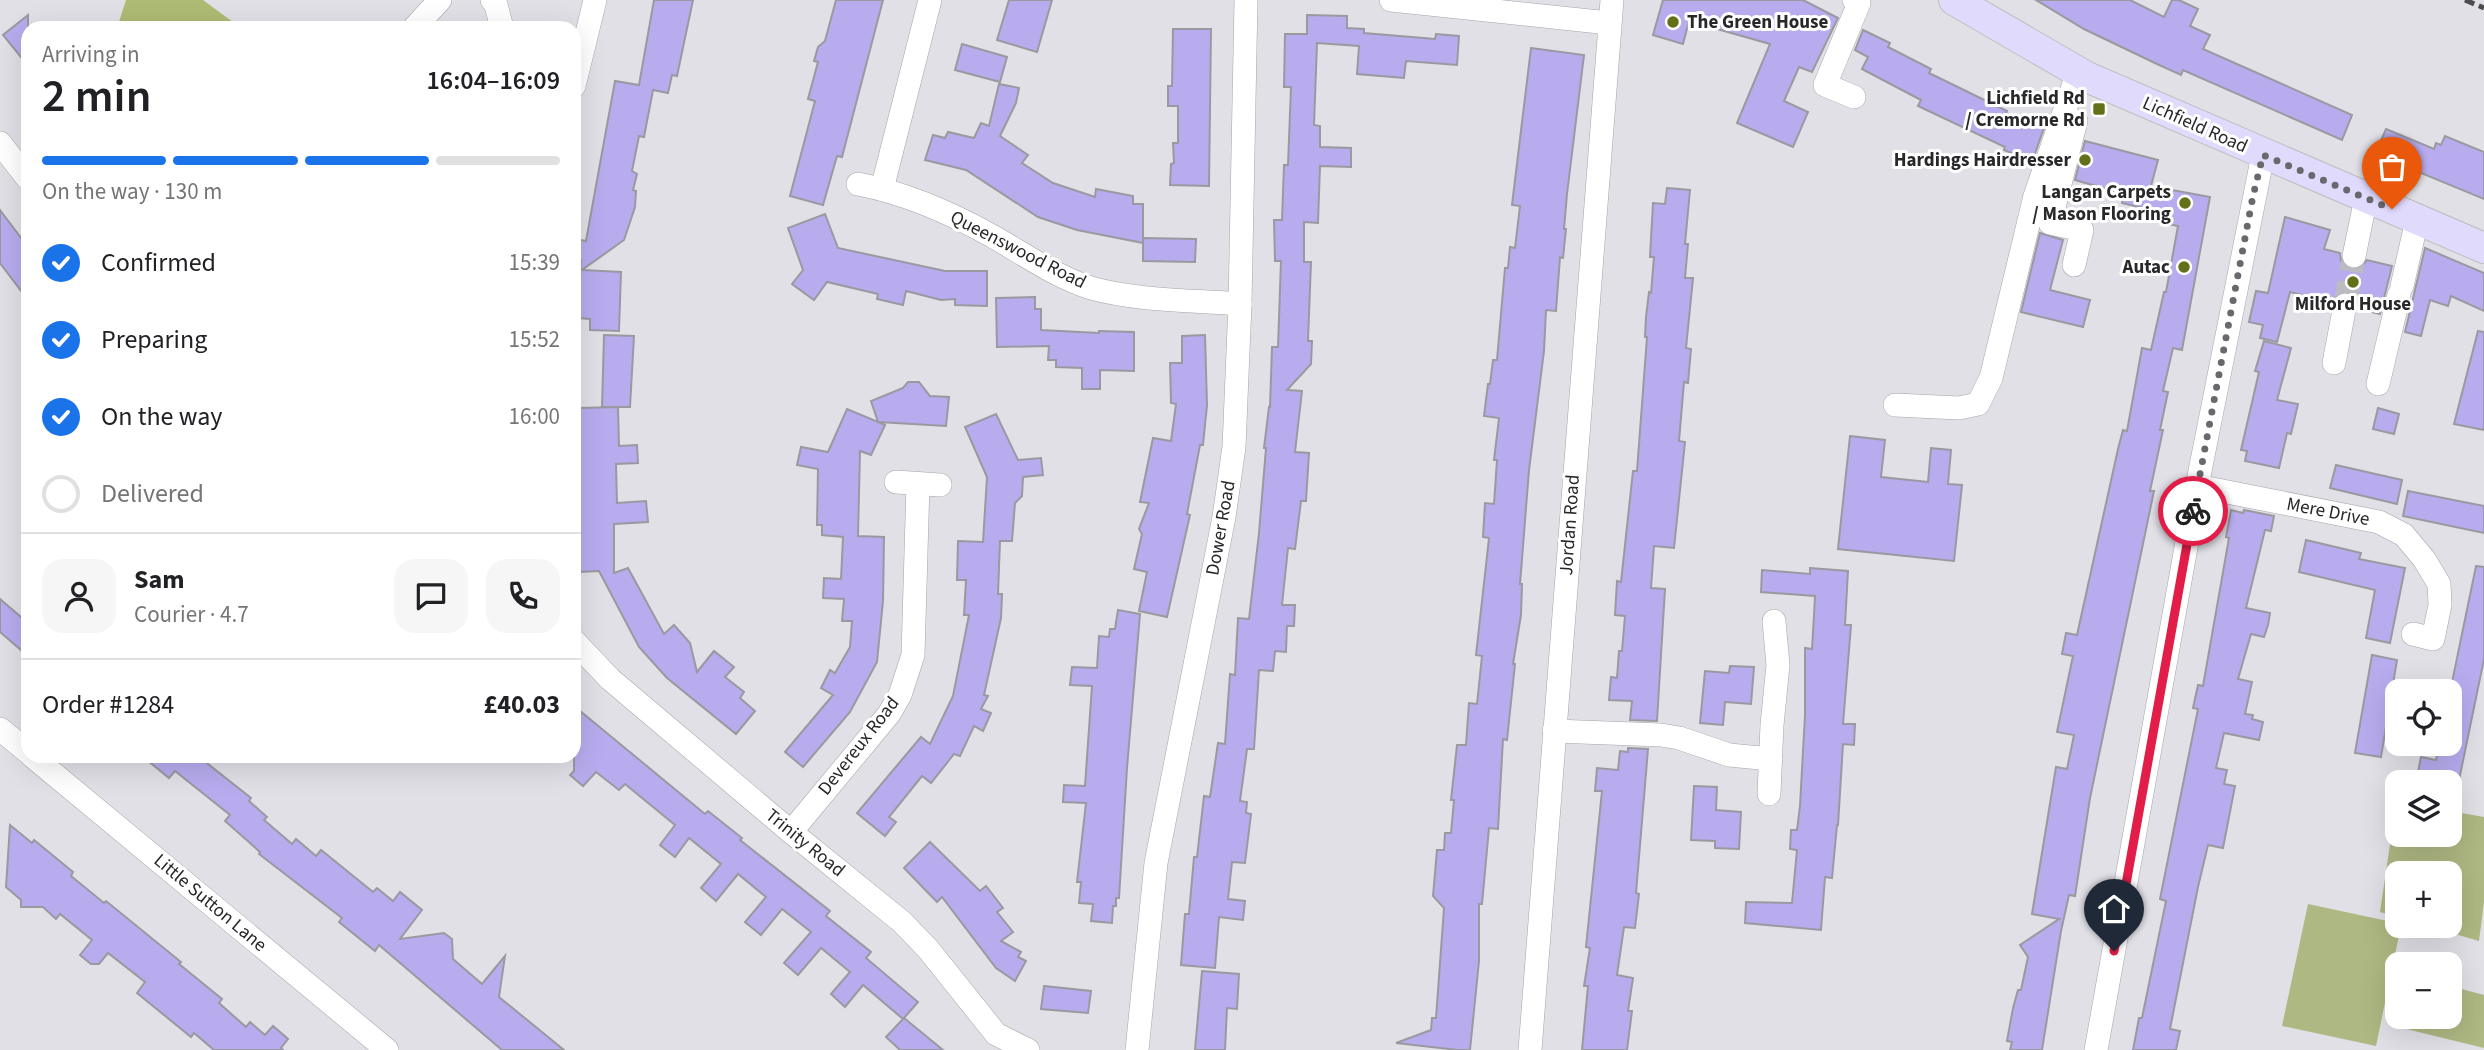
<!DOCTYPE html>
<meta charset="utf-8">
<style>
body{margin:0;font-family:"Source Sans 3",sans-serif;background:#f6f6f6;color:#202124;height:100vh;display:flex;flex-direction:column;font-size:26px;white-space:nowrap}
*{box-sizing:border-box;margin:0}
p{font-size:23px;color:#757577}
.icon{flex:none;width:38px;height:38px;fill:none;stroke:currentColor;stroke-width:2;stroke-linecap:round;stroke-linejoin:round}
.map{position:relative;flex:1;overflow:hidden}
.panel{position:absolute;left:21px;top:21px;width:560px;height:742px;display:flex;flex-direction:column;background:#fff;border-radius:21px;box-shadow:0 7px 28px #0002}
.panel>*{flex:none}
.tools{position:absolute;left:2385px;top:679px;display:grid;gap:14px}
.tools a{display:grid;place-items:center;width:77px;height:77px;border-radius:14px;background:#fff;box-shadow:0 7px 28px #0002;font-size:35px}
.pin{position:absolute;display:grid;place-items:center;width:60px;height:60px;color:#fff;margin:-72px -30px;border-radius:50% 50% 50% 0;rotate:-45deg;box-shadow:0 0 7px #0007}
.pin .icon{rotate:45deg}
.courier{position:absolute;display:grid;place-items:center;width:70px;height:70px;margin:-35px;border:5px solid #e11d48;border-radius:50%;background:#fff;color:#222;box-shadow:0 2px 9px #0007}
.overview em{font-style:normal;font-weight:600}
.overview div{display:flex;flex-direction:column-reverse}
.overview{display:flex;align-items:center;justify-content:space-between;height:119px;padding:0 21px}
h1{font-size:46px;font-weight:600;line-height:52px}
.bar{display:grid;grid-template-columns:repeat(4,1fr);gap:10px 7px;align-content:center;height:84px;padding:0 21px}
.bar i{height:9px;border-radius:5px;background:#e0e0e0}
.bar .current{background:#1a73e8}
.bar p{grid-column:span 4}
.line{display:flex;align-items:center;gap:18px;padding:0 21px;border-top:2px solid #e0e0e0}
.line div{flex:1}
.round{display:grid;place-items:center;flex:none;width:74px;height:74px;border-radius:21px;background:#f6f6f6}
ol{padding:0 21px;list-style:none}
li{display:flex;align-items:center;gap:21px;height:77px}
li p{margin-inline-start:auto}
li .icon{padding:7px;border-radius:50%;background:#1a73e8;color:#fff;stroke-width:4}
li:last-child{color:#757577}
li i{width:38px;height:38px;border:4px solid #e0e0e0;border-radius:50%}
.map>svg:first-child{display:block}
.green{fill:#aeb882}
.forest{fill:#aebb74}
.building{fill:#b8acef;stroke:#9a99a0;stroke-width:2}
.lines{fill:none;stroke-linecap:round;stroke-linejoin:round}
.minor-tunnel{stroke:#bcbbc1;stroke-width:23;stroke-dasharray:23 11;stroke-linecap:butt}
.minor-casing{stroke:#a5a4ab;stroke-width:24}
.major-casing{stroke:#bebebf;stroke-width:32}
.minor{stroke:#fff;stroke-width:23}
.major{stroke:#e0dafd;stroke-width:30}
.rail{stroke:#4c4c4f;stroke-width:5;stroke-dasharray:10 5;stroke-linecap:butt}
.done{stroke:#69686d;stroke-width:7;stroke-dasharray:0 12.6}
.route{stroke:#e11d48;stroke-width:9}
.poi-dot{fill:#646f19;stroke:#fff;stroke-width:2.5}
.labels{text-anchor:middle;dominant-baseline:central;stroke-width:6;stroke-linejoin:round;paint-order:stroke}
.poi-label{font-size:19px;font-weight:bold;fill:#28282b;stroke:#fff;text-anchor:end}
.street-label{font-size:19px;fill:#28282b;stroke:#fff}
</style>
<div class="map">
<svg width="2484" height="1050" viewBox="0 0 2484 1050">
<rect width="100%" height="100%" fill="#e1e0e7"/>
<g class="green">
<path d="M2397 797 2398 835H2450V811L2484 817V902L2479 941 2427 926H2450V873H2398L2397 917 2380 912Z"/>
<path d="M2308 904 2397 923 2398 926H2401L2376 1046 2282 1026Z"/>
<path d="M2450 986 2484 995V1048L2394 1026 2397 1012 2398 1017H2450Z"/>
</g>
<path class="forest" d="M126 0H203L241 28H117Z"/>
<g class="building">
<path d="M654 0H693L677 76 672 75 668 93 653 90 644 137 639 136 632 171 637 174 633 190 636 191 635 207 624 240 582 270 621 272 619 331 590 330V319L578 318 581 260 577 259 580 240 586 241 615 81 639 85Z"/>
<path d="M836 0H883L842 157 837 156 823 205 790 196 815 101 808 99 818 62 814 61 818 47 825 41Z"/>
<path d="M1009 0H1052L1037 52 997 40Z"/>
<path d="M1663 0H1803L1838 18 1812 72 1799 67 1784 101 1808 112 1793 147 1737 123 1770 44 1689 21 1683 44 1653 35Z"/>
<path d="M2036 0H2130L2164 17 2172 0H2179L2198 9 2190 26 2210 35 2203 49 2352 115 2342 140 2183 70 2181 75 2157 64 2084 29Z"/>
<path d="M28 15V66L3 35Z"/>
<path d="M1307 15 1347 16V28L1364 29V33L1435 39 1436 34 1459 36 1457 65 1406 61 1404 78 1357 74 1359 46 1317 43 1314 125 1320 126V147L1351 148V167L1320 166 1318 223 1304 222V262H1311L1308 341H1312L1311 364 1287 390 1302 391 1295 452 1309 453 1306 501H1301L1295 549 1288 548 1282 605H1295L1294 626H1287L1286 652 1275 651 1273 671 1259 670 1254 749H1247L1240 801 1247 802 1246 813 1251 814 1245 863 1232 862 1228 899 1245 901 1243 920 1219 917 1215 968 1181 965 1185 914H1189L1194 857H1197L1204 796 1210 797 1218 743 1225 744 1230 674 1235 675 1238 618 1249 619 1259 533 1266 448H1264L1269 407H1270L1272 347H1278L1281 261H1275L1274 220H1282L1284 165H1288L1291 87H1284L1285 34H1307Z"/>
<path d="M1173 29H1211L1209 186 1170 185 1171 164 1174 163 1173 143H1178V106H1168V86H1172Z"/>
<path d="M1863 30 1890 43 1888 47 1931 69 1929 73 2007 111 2006 113 2044 128 2032 162 2004 150 2005 147 1918 106 1921 100 1862 69 1868 57 1855 50Z"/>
<path d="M962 44 1007 57 1000 82 955 70Z"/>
<path d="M1531 48 1584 55 1567 194 1564 229H1566L1563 258 1560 257 1556 311 1546 310 1544 351 1529 470 1520 584H1522L1521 615 1513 664H1515L1507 740 1503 739 1498 829 1489 828 1482 904H1479V961L1470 1050H1458L1396 1043 1431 1030 1432 1018H1436L1444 908 1433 896 1437 850H1444L1445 833H1451L1454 800H1451L1457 745H1466L1469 703 1477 704 1482 656 1476 655 1489 538 1483 537 1485 503 1494 504 1497 460H1494L1499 418 1484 416 1488 384H1490L1493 360H1497L1505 268H1508L1510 247 1515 248 1520 206 1512 205Z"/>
<path d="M999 84 1019 88 1016 103 1000 136 1028 155 1022 163 1053 183 1095 197 1096 189 1133 196V204H1143V243L1077 230 1038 217 966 170 925 160 933 135 945 138 948 132 974 138 981 123 989 126Z"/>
<path d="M2386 129 2434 149 2436 143 2441 145 2445 136 2484 152V199L2375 154Z"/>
<path d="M2085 141 2158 160 2151 186 2210 197 2182 350 2173 348 2163 391 2168 392 2160 430H2163L2150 491H2154L2090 798 2075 896 2069 895 2061 931 2042 1050H2010L2012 1042 2007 1041 2013 1008 2018 990H2021L2028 957 2020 945 2059 919 2032 914 2056 767 2067 769 2074 735 2057 732 2073 656 2062 654 2066 633 2077 635 2118 449 2123 430 2127 431 2142 348 2151 350 2164 292H2166L2178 226 2157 222 2159 212 2122 203 2124 194 2075 180Z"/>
<path d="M1667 188 1690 190 1685 244H1688L1685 278H1693L1686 348 1691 349 1688 383 1684 382 1679 441 1685 442 1674 548 1654 546 1651 588 1665 589 1657 721 1630 720 1632 701 1609 700 1611 677 1617 678 1619 651H1622L1625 616 1615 615 1617 581 1621 582 1633 471H1637L1647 337H1645L1646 317 1649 292 1651 293 1654 257H1650L1653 203 1665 204Z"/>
<path d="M0 210 28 247V300L0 263Z"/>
<path d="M825 214 838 248 945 271H987V306L955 305V299L941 300 906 291 903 305 877 299 878 294 827 282 814 300 792 284 803 270 788 228Z"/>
<path d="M2285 217 2330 230 2324 249 2340 253 2341 261 2351 269H2359L2367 260 2392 266 2380 314 2359 309 2358 300 2348 291 2340 292 2331 302 2290 292 2277 342 2260 338 2263 325 2249 322 2256 291 2268 293Z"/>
<path d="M2040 233 2063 240 2050 290 2090 300 2083 327 2021 312Z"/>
<path d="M1143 238 1196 239 1195 262 1143 261Z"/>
<path d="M2425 248 2484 273V311L2451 296 2448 306 2430 300 2421 336 2405 332Z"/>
<path d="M1035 297V309H1041V330L1099 333V331L1134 332V371L1100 370V389H1082V368L1056 367V360H1048L1049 346 997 347 996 298Z"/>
<path d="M2478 331 2484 332V430L2454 424Z"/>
<path d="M604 335 634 336 630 407H602Z"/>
<path d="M1205 335 1207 405 1203 445H1200L1187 514 1190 515 1167 617 1139 611 1147 572 1134 569 1142 534 1139 529 1149 503 1140 502 1153 438 1171 441 1176 404 1171 403 1170 363H1182V336Z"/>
<path d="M2264 341 2291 348 2277 400 2298 404 2291 434 2287 433 2279 468 2245 461 2247 451 2241 450 2259 372 2255 371Z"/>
<path d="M908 382H919L930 396 949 397 946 426 878 422 885 425 871 455 860 451 858 536 884 537 883 601 877 662 850 712 803 767 785 752 833 695 821 688 830 670 835 673 850 647 852 621H842L844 599 823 598 824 578 841 579 843 537 822 535V525H817L818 469 797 465 801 447 828 452 847 409 878 422 871 401 903 388Z"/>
<path d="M618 407 619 446 637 445 638 463 616 464 617 503 646 501 648 522 614 524V573L628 568 664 634 674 625 690 643 697 672 714 651 734 667 725 677 744 692 740 698 755 711 736 734 667 678 639 647 599 571 580 572 577 464H579L578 408Z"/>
<path d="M2378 408 2399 414 2394 434 2373 429Z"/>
<path d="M996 414 1018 460 1041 458 1043 475 1023 477 1022 496 1015 503 1012 541H1000L998 594H1002L1001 618 984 695 988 696 981 709 991 713 983 731 974 726 960 756 954 754 931 783 922 776 889 817 896 822 885 836 857 813 921 737 930 744 953 696 969 615H964L966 580H957L958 541 983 542 987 477 965 427Z"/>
<path d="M1850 436 1885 440 1881 477 1928 482 1931 448 1951 450 1948 484 1962 485 1954 561 1838 549Z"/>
<path d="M2336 465 2402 480 2397 504 2330 488Z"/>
<path d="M2408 491 2484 506V533L2403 516Z"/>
<path d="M2231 510 2243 513 2244 510 2274 516 2271 531 2265 530 2246 608 2270 613 2268 625 2264 637 2251 634 2238 679 2252 682 2245 714 2253 715 2252 719 2263 722 2259 740 2224 733 2216 768 2227 770 2224 784 2235 786 2223 848 2208 845 2198 887 2170 1029 2180 1031 2176 1050H2133L2139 1018H2142L2166 901 2160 899 2198 709 2193 708 2198 685 2203 686 2229 538 2226 537Z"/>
<path d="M2306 540 2361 553 2359 559 2405 568 2390 643 2366 638 2375 590 2299 572Z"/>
<path d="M2476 566 2484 567V659L2458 785 2417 777 2421 757 2436 760 2439 744H2450V692Z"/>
<path d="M1810 568 1848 571 1845 625H1851L1843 724H1855L1854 745 1843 744 1838 825H1837L1832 878 1825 877 1821 930 1745 923 1746 902 1792 903 1797 850 1790 849 1791 830H1797L1800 806 1805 715V648L1812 649 1814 615 1815 596 1761 592 1762 570 1810 574Z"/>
<path d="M0 599 28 623V656L0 632Z"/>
<path d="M1118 610 1140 614 1127 768 1119 898H1116V906H1113L1112 923 1091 921 1093 904 1079 903 1081 882H1077L1086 803 1063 802 1064 785 1085 786 1092 686 1070 685 1072 667 1097 668 1099 636 1109 637 1110 629H1115Z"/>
<path d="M2372 655 2397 660 2381 757 2355 753Z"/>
<path d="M1730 666 1754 667 1751 704 1725 702 1723 725 1700 723 1705 671 1729 673Z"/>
<path d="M574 706 705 814 708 811 742 838 740 840 830 911 826 916 871 952 866 958 918 1002 904 1018 943 1050H900L886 1037 903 1019 863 985 845 1007 831 994 850 972 821 948 798 975 784 963 811 932 782 909 761 935 745 922 766 897 738 874 716 901 701 888 721 864 689 838 675 857 660 845 675 825 625 784 619 790 596 772 583 786 570 775 574 771Z"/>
<path d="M1628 748 1648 749 1636 893 1639 894 1635 928 1624 927 1617 975 1633 978 1628 1011H1632L1627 1050H1582L1588 986H1584L1590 948 1586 947 1602 791H1595L1597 768 1618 770 1620 751 1628 752Z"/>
<path d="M142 756H198L251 798 249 801 267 817 264 820 292 844 296 839 316 856 321 850 373 892 377 888 393 901 400 892 422 910 400 939 444 933 452 939 453 959 482 984 505 956 499 997 564 1050H502L379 945 375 951 339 922 342 918 259 854 260 852 225 821 230 815 175 771 169 778Z"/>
<path d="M1694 786 1717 787 1716 810 1741 812 1739 849 1715 848V841L1691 840Z"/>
<path d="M10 825 32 843 34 840 73 872 71 876 104 903 106 901 181 962 179 964 222 999 219 1003 246 1027 250 1022 265 1035 273 1026 288 1039 281 1048 283 1050H214L194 1033 191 1037 137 993 145 982 108 953 99 964H91L80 955 92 940 60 914 56 919 43 907H21V900L6 887Z"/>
<path d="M930 842 980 891 986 886 1003 908 997 912 1013 932 1001 941 1021 952 1018 957 1026 961 1015 981 996 968 942 897 937 902 904 868Z"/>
<path d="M1202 971 1239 974 1237 1009 1227 1008 1225 1050H1195Z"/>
<path d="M1044 986 1091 991 1088 1013 1041 1009Z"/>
</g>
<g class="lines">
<path class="minor-tunnel" d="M2345 305 2354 256"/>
<defs>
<g id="minor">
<path d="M492 0 496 5 502 28"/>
<path d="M1391 0 1609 23"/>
<path d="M1854 0 1859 3 1825 85 1854 97"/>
<path d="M414 28 440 0"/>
<path d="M574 86 595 0"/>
<path d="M0 143 28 179"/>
<path d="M858 184C905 193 951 213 992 236 1024 254 1056 277 1091 288 1138 301 1191 300 1240 304"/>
<path d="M882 189 930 0"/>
<path d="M2354 256 2366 198"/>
<path d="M2074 265 2082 230 2050 223 2076 121"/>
<path d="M2402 286 2417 220"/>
<path d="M2334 363 2345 305"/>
<path d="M2378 384 2399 295"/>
<path d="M1895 405 1959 408 1978 404 1991 378 2035 196 2078 72"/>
<path d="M896 482 940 485"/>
<path d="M2197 486 2379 522 2404 535 2424 559 2439 584 2440 605 2433 639 2413 634"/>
<path d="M574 641 610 679 791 832 902 922 928 949 996 1034 1028 1050"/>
<path d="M0 729 28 752"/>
<path d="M1554 731 1661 735 1679 738 1729 755 1771 759"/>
<path d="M32 756 387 1050"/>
<path d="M1769 794 1772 725 1778 665 1774 621"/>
<path d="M791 832 889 714 900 695 913 655 918 484"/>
<path d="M1137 1050 1156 863 1224 517 1234 447 1240 304 1246 0"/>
<path d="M1530 1050 1612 0"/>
<path d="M2096 1050 2197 486 2263 155"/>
</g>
<path id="major" d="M1954 0 2087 77 2484 248"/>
</defs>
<use href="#minor" class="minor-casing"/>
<use href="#major" class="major-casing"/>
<use href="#minor" class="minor"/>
<use href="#major" class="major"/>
<path class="rail" d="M2465 0 2484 8"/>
</g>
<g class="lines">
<path class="done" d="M2193 511 2253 196 2263 155 2392 209"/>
<path class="route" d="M2114 951 2193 511"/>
</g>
<g class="poi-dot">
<circle cx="1673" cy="22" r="7"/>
<rect x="2092" y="102" width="14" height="14" rx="3.5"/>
<circle cx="2085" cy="160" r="7"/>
<circle cx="2185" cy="203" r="7"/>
<circle cx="2184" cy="267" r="7"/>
<circle cx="2353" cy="282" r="7"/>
</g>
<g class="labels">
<g class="poi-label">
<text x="1687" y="22" text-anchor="start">The Green House</text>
<text x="2085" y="98">Lichfield Rd<tspan x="2085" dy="22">/ Cremorne Rd</tspan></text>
<text x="2071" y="160">Hardings Hairdresser</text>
<text x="2171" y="192">Langan Carpets<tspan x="2171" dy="22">/ Mason Flooring</tspan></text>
<text x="2170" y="267">Autac</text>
<text x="2353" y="304" text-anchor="middle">Milford House</text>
</g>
<g class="street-label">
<text transform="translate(2195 125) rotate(24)">Lichfield Road</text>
<text transform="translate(1018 250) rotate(27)">Queenswood Road</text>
<text transform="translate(2328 512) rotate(11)">Mere Drive</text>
<text transform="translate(1570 525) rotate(-86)">Jordan Road</text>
<text transform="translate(1221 528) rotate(-80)">Dower Road</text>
<text transform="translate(859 746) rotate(-52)">Devereux Road</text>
<text transform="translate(805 843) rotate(39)">Trinity Road</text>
<text transform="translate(210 903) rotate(40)">Little Sutton Lane</text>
</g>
</g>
</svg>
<div class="tools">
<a><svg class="icon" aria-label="locate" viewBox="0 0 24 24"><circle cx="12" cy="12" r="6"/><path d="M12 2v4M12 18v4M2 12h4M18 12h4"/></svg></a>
<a><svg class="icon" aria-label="layers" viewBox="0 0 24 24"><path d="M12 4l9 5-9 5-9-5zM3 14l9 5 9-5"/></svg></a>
<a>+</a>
<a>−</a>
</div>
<div class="pin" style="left:2392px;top:209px;background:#ea580c"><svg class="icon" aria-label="bag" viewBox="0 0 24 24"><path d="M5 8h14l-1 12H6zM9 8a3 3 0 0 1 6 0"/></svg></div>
<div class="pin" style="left:2114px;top:951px;background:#1f2937"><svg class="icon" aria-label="home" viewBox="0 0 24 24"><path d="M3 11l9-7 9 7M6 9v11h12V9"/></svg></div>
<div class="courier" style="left:2193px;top:511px"><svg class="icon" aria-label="bike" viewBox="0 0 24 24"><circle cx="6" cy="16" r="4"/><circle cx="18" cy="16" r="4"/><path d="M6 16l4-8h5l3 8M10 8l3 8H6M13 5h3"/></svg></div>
<section class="panel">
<div class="overview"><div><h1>2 min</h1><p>Arriving in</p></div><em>16:04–16:09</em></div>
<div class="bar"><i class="current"></i><i class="current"></i><i class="current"></i><i></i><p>On the way · 130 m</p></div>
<ol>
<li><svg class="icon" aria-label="check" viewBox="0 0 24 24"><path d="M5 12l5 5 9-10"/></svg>Confirmed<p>15:39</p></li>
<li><svg class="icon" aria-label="check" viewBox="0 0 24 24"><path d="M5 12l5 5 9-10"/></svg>Preparing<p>15:52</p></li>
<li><svg class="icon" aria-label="check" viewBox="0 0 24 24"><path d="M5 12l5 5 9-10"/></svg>On the way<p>16:00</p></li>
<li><i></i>Delivered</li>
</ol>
<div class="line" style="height:126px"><a class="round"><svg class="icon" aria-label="person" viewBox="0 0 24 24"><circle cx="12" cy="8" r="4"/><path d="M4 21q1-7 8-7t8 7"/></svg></a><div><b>Sam</b><p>Courier · 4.7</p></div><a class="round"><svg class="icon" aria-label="chat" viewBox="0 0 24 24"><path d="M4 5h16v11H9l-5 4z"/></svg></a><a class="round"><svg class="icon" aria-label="phone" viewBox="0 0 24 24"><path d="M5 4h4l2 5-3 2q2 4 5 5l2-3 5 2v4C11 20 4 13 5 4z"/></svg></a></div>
<div class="line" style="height:91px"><div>Order #1284</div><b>£40.03</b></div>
</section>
</div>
